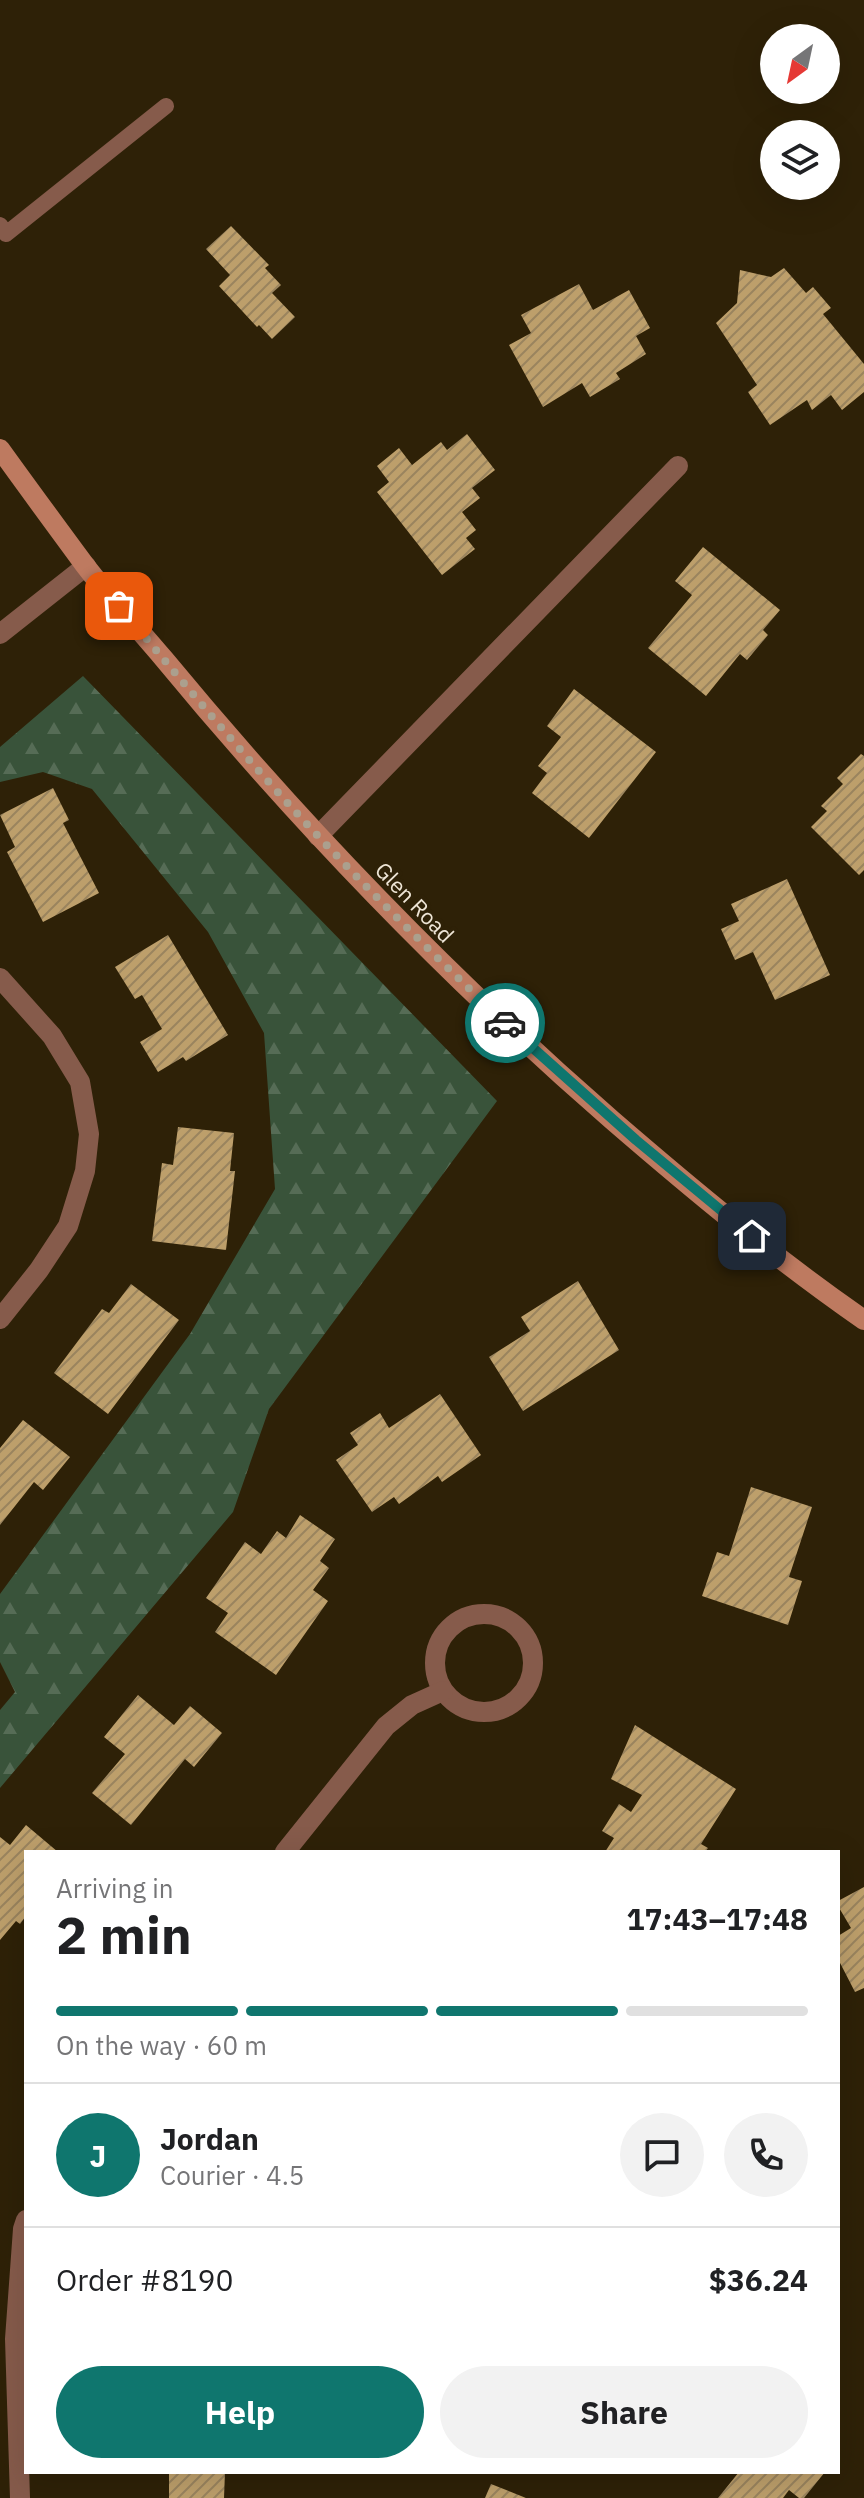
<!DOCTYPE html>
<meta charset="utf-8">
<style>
body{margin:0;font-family:"IBM Plex Sans",sans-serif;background:#f2f2f2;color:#202124;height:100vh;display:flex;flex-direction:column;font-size:30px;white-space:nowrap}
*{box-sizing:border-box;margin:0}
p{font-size:26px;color:#757577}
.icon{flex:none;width:44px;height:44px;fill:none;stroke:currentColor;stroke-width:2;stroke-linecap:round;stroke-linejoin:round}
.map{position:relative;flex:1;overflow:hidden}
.drawer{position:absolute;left:24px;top:1850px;width:816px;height:624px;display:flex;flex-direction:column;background:#fff;border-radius:0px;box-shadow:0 8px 32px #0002}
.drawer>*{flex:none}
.needle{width:52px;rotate:213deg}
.controls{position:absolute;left:760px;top:24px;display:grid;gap:16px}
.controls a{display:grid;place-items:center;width:80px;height:80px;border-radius:50%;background:#fff;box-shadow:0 8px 32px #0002;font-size:40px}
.pin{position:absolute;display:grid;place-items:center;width:68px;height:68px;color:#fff;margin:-34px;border-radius:16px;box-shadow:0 4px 12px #0006}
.courier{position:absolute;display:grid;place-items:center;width:80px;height:80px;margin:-40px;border:6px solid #0f766e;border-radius:50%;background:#fff;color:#222;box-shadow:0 2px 10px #0007}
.overview em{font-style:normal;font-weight:700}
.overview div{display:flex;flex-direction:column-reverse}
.overview{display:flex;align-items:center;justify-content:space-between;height:136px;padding:0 32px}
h1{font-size:52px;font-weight:700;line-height:60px}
.bar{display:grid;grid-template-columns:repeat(4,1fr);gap:12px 8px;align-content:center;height:96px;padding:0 32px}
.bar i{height:10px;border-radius:6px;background:#e0e0e0}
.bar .selected{background:#0f766e}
.bar p{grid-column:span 4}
.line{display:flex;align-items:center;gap:20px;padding:0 32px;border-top:2px solid #e0e0e0}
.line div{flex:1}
.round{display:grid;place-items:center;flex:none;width:84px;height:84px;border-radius:42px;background:#f2f2f2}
.button{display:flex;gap:16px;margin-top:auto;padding:16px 32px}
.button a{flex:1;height:92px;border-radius:48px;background:#0f766e;color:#fff;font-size:32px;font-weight:700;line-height:92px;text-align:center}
.button a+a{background:#f2f2f2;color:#202124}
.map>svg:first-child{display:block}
.forest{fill:url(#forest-firs)}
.building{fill:url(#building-hatch)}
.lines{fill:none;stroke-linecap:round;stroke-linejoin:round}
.service{stroke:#865b4b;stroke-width:16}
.minor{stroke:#865b4b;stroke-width:20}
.secondary{stroke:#be7a60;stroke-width:20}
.done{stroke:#aba08e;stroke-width:8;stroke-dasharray:0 14.4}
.route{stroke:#0f766e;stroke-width:10}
.labels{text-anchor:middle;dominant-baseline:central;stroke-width:8;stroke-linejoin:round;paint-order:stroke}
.street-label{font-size:22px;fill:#eee5d6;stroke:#2e2107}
</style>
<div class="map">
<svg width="864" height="2498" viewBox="0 0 864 2498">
<defs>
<pattern id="forest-firs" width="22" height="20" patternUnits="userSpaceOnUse" patternTransform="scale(2)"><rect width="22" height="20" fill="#39533a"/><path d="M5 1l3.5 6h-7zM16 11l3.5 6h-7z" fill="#566c56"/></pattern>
<pattern id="building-hatch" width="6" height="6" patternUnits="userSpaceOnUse" patternTransform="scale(2)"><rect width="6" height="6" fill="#bd9f6b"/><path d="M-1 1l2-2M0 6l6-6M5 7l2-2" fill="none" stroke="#9a845e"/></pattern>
</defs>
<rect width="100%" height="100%" fill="#2e2107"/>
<path class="forest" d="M83 676 497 1101 269 1409 233 1512 0 1788V1710L15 1692 0 1662V1594L190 1334 275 1189 264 1033 208 932 92 789 43 772 0 782V747Z"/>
<g class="building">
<path d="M231 226 269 265 265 268 281 285 272 293 295 317 272 339 259 325 257 327 219 286 230 275 206 249Z"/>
<path d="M784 268 806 293 813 287 831 308 823 314 864 364V392L842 410 831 395 812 410 807 400 770 425 748 392 757 385 716 323 737 303 740 270 771 277Z"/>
<path d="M579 284 593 310 629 290 650 328 636 336 646 354 616 373 620 379 590 397 582 383 543 407 509 345 531 333 521 315Z"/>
<path d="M467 434 495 470 472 488 480 498 462 512 476 530 466 538 475 549 442 575 377 492 389 482 377 466 399 448 412 465 441 442 447 450Z"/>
<path d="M703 547 780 610 763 630 768 635 747 660 740 654 706 696 648 648 692 595 675 581Z"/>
<path d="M574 689 656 752 589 838 532 793 547 773 538 766 561 737 547 726Z"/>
<path d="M861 754 864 756V870L859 875 811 827 827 811 821 806 843 784 837 778Z"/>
<path d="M53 788 69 820 63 823 99 893 43 922 7 852 15 847 0 815Z"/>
<path d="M787 879 830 975 775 1000 753 952 735 960 721 929 739 921 731 904Z"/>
<path d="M168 935 228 1035 186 1061 183 1057 158 1072 140 1042 162 1029 142 995 135 999 115 967Z"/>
<path d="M178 1127 234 1133 230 1171H235L226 1250 152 1241 162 1163 173 1165Z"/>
<path d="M578 1281 619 1350 523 1411 489 1357 530 1331 521 1317Z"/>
<path d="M131 1284 179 1320 108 1414 54 1373 102 1309 109 1313Z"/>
<path d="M440 1394 481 1455 442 1482 438 1476 399 1504 394 1497 372 1512 336 1460 358 1445 350 1433 380 1413 389 1428Z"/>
<path d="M23 1420 70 1457 43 1490 34 1482 0 1525V1448Z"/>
<path d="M751 1487 812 1507 789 1577 802 1581 788 1625 702 1596 717 1552 729 1556Z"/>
<path d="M300 1515 335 1539 320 1561 329 1568 313 1590 328 1601 276 1675 215 1632 228 1613 206 1598 245 1542 261 1554 277 1531 286 1538Z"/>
<path d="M138 1695 174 1725 190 1706 222 1733 194 1767 185 1759 131 1825 92 1793 125 1754 104 1737Z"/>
<path d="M635 1725 736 1789 701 1844 708 1848 705 1852H605L614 1838 602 1831 619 1804 631 1812 642 1795 611 1779Z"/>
<path d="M26 1825 58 1852H26V1916L20 1924 16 1921 0 1940V1837L10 1845Z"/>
<path d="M864 1887V1988L855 1992 838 1959V1936L851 1928 838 1906V1901Z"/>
<path d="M169 2472H225L224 2498H169Z"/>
<path d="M739 2472H825L804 2498H799L789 2490 783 2498H718Z"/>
<path d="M491 2484 526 2498H485Z"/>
</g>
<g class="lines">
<path class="service" d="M0 225 6 234 166 106"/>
<g class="minor">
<path d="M0 634 86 566"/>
<path d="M318 836 678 466"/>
<path d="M0 978 52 1036 80 1082 89 1134 85 1171 68 1226 39 1270 0 1319"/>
<circle cx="484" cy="1663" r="49"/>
<path d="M285 1852 386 1726 412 1705 443 1691"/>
<path d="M20 2498 15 2339 23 2229 26 2220"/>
</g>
<path class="secondary" d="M0 449C28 488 56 526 84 564 109 597 137 627 164 659 301 825 450 979 612 1120 693 1190 776 1259 864 1320"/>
</g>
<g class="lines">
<path class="done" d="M119 606C185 684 249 763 319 837 379 901 442 963 505 1023"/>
<path class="route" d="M505 1023 636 1140 752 1236"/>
</g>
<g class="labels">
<g class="street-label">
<text transform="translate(415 902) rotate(46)">Glen Road</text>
</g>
</g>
</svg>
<div class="controls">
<a><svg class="needle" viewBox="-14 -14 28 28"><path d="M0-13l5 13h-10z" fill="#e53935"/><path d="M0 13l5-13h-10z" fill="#757577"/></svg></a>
<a><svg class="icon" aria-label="layers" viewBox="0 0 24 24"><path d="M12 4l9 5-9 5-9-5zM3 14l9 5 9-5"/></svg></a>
</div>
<div class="pin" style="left:119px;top:606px;background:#ea580c"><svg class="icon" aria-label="bag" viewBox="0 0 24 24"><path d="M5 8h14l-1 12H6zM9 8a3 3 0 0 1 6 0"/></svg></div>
<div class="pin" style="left:752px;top:1236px;background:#1f2937"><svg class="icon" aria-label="home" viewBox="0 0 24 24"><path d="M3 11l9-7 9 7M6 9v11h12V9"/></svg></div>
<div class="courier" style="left:505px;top:1023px"><svg class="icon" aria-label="car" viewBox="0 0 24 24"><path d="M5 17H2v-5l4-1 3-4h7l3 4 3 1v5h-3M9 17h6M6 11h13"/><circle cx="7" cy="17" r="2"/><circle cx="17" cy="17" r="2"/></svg></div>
<section class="drawer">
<div class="overview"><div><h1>2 min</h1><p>Arriving in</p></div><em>17:43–17:48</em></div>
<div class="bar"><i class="selected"></i><i class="selected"></i><i class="selected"></i><i></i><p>On the way · 60 m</p></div>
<div class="line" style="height:144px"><b class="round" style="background:#0f766e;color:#fff">J</b><div><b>Jordan</b><p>Courier · 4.5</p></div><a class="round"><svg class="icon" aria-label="chat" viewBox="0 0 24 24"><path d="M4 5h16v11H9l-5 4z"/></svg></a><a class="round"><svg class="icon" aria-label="phone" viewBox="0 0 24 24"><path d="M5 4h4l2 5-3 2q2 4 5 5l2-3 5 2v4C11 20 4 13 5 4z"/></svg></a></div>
<div class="line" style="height:104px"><div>Order #8190</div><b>$36.24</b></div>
<div class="button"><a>Help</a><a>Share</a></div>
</section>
</div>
